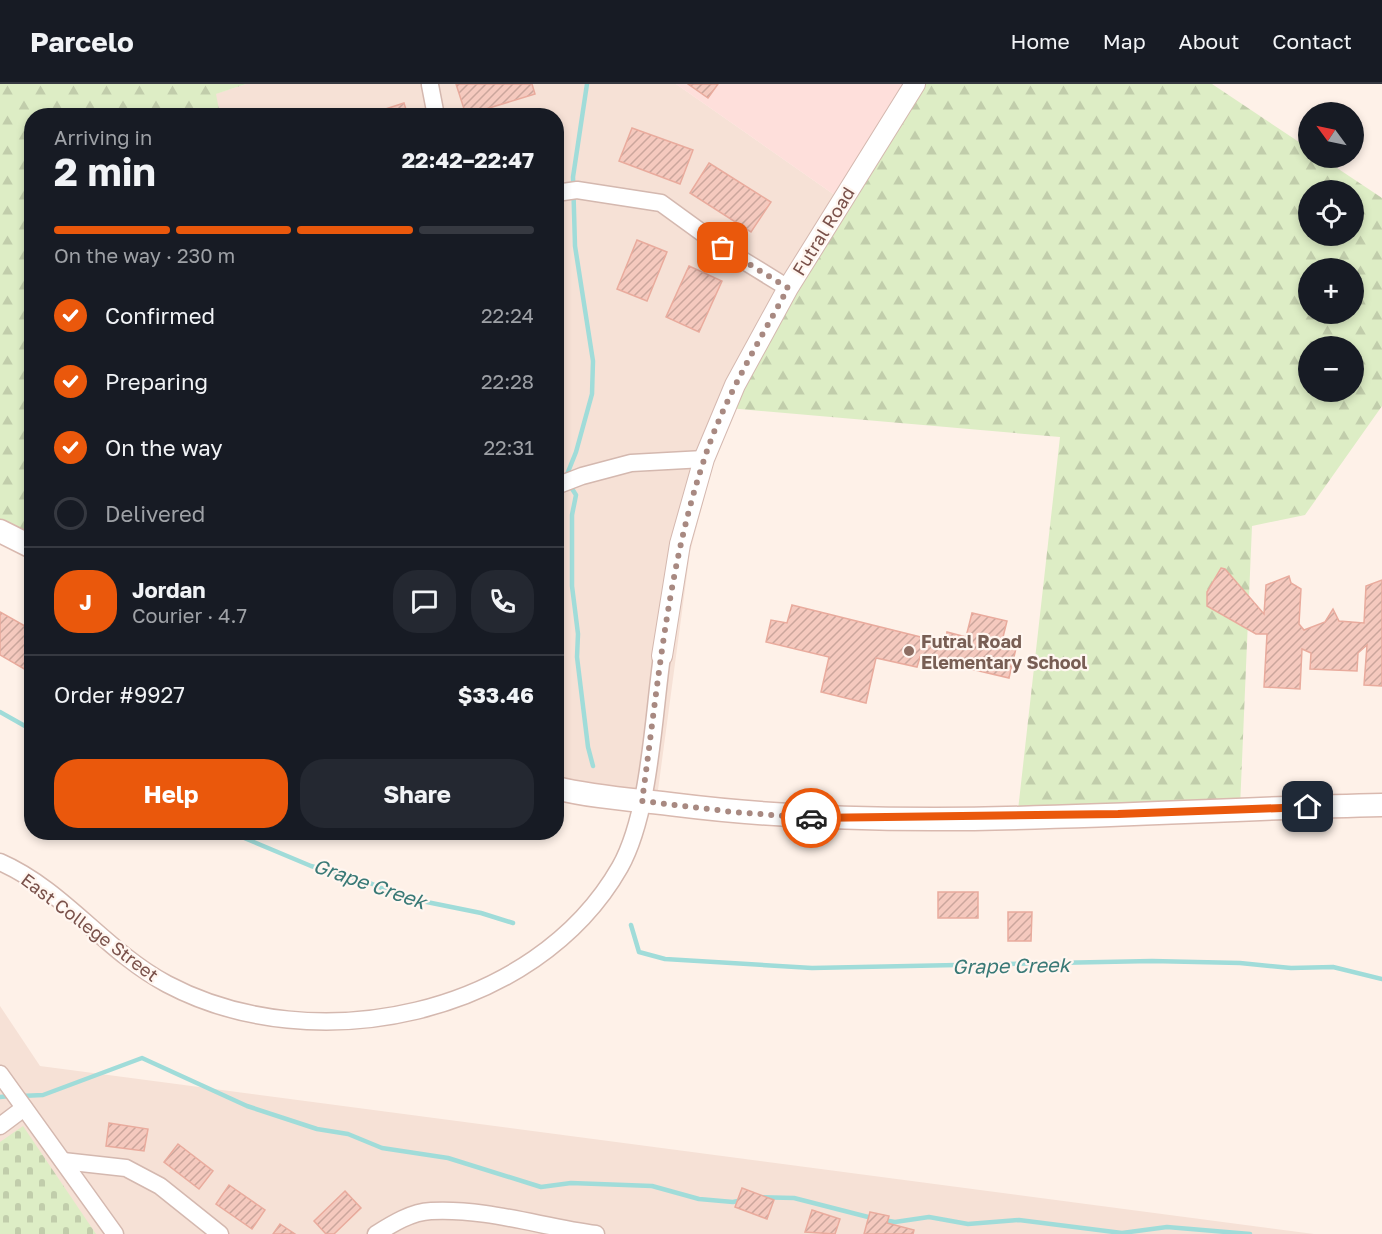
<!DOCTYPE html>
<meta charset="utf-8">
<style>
body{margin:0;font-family:"Golos Text",sans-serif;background:#242831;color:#f1f3f6;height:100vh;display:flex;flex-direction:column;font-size:22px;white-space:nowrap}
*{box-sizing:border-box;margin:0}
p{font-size:20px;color:#9ea1a6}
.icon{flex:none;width:33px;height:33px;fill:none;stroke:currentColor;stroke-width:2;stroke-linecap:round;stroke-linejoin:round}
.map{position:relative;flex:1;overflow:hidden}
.details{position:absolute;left:24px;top:24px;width:540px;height:732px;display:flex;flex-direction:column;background:#171b24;border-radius:24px;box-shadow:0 3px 9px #0003}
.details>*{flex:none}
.needle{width:39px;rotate:303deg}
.controls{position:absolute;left:1298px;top:18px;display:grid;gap:12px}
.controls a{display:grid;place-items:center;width:66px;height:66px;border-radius:50%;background:#171b24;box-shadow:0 3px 9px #0003;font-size:30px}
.pin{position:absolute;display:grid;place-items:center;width:51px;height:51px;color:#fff;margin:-26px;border-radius:12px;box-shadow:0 3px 9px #0006}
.courier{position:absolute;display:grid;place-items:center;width:60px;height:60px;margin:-30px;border:4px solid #ea580c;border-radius:50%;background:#fff;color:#222;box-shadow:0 2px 8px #0007}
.summary em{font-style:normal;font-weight:700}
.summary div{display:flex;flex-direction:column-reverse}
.summary{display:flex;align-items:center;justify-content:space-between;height:102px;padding:0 30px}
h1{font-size:39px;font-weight:700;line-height:45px}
.bar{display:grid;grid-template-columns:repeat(4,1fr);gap:9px 6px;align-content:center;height:72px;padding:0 30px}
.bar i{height:8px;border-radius:4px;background:#363941}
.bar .on{background:#ea580c}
.bar p{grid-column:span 4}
.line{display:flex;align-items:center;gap:15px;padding:0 30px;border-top:2px solid #363941}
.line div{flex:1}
.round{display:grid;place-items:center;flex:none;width:63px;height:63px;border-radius:24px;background:#242831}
ol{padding:0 30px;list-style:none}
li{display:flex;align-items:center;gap:18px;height:66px}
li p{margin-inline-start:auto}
li .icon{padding:6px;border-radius:50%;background:#ea580c;color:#fff;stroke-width:4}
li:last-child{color:#9ea1a6}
li i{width:33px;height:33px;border:3px solid #363941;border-radius:50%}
.primary-button{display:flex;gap:12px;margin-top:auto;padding:12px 30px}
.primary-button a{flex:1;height:69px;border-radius:24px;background:#ea580c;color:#fff;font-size:24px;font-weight:700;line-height:69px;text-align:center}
.primary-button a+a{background:#242831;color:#f1f3f6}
header{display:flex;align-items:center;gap:36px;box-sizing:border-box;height:84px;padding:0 30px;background:#171b24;border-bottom:2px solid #363941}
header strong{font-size:28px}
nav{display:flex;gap:33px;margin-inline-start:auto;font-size:21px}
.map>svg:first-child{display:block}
.residential{fill:#f6e1d6}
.commercial{fill:#fedfdb}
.forest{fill:url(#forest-firs);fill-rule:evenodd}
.cemetery{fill:url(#cemetery-stones)}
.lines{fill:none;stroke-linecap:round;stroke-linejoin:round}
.stream{stroke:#a0dcd9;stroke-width:4.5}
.building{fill:url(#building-hatch);stroke:#e9ab9d;stroke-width:1.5}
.minor-casing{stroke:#d4b8af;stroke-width:19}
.tertiary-casing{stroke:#d4b8af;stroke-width:22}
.secondary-casing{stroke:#d9b9af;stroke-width:25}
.minor{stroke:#fff;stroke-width:16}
.tertiary{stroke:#fff;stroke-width:20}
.secondary{stroke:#fff;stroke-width:22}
.done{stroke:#a88981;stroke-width:6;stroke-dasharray:0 10.8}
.route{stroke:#ea580c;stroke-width:8}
.education-dot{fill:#8d6e63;stroke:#fff6f0;stroke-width:2}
.labels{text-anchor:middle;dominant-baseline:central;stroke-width:4.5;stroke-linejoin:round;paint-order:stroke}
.street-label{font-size:18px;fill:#7a514a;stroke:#fff6f0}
.education-label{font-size:18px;font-weight:bold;fill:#785e54;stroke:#fff6f0;text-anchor:start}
.water-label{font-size:20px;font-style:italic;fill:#397976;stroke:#fff6f0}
</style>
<header>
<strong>Parcelo</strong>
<nav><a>Home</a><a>Map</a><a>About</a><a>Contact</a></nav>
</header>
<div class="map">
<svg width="1382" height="1150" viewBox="0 0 1382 1150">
<defs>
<pattern id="forest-firs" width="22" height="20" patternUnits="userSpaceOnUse" patternTransform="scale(1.5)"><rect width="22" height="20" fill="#ddedc5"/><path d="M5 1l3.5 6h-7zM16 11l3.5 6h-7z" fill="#c1cdab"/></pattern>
<pattern id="cemetery-stones" width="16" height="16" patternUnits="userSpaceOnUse" patternTransform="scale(1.5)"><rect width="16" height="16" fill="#ddedc5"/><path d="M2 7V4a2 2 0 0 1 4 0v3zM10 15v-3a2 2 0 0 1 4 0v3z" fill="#c1cdab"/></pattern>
<pattern id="building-hatch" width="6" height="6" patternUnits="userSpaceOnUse" patternTransform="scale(1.5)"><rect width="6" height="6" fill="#f5c9be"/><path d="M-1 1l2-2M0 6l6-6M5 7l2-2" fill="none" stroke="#cba69c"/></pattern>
</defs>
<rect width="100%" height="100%" fill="#fef1e8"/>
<g class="residential">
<path d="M246 0H676L846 119 735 297 690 468 656 721 557 706 556 32 220 31 215 10Z"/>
<path d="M0 922 40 982 1314 1150H0Z"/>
</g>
<path class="commercial" d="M676 0H923L846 119Z"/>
<g class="forest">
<path d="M0 0H246L216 10 220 31 32 32 31 471 0 456Z"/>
<path d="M923 0H1212L1308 64V74H1322L1382 114V322L1305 431 1252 442 1240 724 1017 735 1060 353 728 324 735 297ZM1308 106H1353V152H1308ZM1308 184H1353V230H1308ZM1308 262H1353V308H1308Z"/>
</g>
<path class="cemetery" d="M23 1042 96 1150H0V1058Z"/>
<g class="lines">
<g class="stream">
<path d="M566 393 576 368 592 310 593 277 575 162 573 93 587 0"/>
<path d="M569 400 576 411 572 431V502L578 550 577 573 588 663 593 682"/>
<path d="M0 628 32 646"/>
<path d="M230 748 311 782 363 796 402 813 481 829 513 839"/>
<path d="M631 841 639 868 665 875 812 884 1152 877 1240 879 1291 884 1333 883 1382 895"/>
<path d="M21 1012 43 1011 142 974 247 1022 317 1045 348 1050 382 1064 448 1074 541 1103 571 1099 652 1102 699 1115 733 1118 743 1116"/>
<path d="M0 1013 10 1012"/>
<path d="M757 1113 794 1114 872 1134"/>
<path d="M883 1136 895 1138 929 1133 968 1140 1019 1136 1122 1149 1167 1143 1250 1150"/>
</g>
</g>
<g class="building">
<path d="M456 0H532L535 10 466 31Z"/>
<path d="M688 0H718L708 14Z"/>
<path d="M404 19 408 32H364Z"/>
<path d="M632 44 693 66 680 100 619 77Z"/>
<path d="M709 79 771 118 751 148 690 109Z"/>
<path d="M637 156 667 168 647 217 617 205Z"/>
<path d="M689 182 722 197 699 248 666 233Z"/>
<path d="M1221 484 1225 485 1264 530 1266 501 1289 492 1291 499 1301 505 1299 540 1304 546 1325 538 1333 525 1339 537 1364 539 1366 502 1382 496V602L1364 601 1367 561 1358 569 1357 587 1310 585 1311 569 1302 565 1300 605 1264 603 1267 550H1256L1207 522V508Z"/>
<path d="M792 521 945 559 947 548 966 553 972 529 1007 537 1002 557 1017 560 1009 594 920 573 917 583 876 574 866 619 821 608 829 573 766 558 771 536 787 539Z"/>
<path d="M0 528 32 546V577L26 586 0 571Z"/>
<rect x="938" y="808" width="40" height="26"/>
<path d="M1008 828H1032L1031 857H1008Z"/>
<path d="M109 1039 148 1045 144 1067 106 1062Z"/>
<path d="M178 1060 213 1087 199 1105 164 1078Z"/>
<path d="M229 1101 265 1126 252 1145 216 1120Z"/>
<path d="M742 1104 774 1116 767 1135 735 1123Z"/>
<path d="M345 1107 361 1124 334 1150H326L314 1137Z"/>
<path d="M812 1126 840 1135 835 1150 805 1148Z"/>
<path d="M870 1128 889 1132 887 1139 914 1146 913 1150H864Z"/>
<path d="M280 1140 295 1150H273Z"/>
</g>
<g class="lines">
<defs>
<g id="minor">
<path d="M430 1 436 32"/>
<path d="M556 109 577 106 661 119 723 164 788 204"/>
<path d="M556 402 582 392 631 379 704 375"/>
<path d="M0 778C64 806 105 867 167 900 314 978 535 932 620 783 650 729 653 635 662 572"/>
<path d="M0 990 115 1150"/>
<path d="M0 1042 24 1024"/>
<path d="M63 1077 126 1084 160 1102 220 1150"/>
<path d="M376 1150C392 1140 411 1128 431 1127 486 1124 542 1143 596 1150"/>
</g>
<path id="tertiary" d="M662 572 680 460 704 375 735 301 788 204 915 0"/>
<g id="secondary">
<path d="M0 447 32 463"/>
<path d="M556 704C596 714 638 716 678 721 910 750 1149 726 1382 721"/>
</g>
</defs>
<use href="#minor" class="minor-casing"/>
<use href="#tertiary" class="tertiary-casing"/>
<use href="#secondary" class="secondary-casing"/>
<use href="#minor" class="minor"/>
<use href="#tertiary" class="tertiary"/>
<use href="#secondary" class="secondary"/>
</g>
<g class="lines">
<path class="done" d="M723 164 788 204C758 260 723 316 704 376 667 486 658 603 642 717L733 728 811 734"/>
<path class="route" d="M811 734 1118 730 1308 723"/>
</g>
<circle class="education-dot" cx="909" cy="567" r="6"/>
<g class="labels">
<g class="street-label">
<text transform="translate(823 147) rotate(-58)">Futral Road</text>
<text transform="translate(90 843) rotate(37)">East College Street</text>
</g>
<g class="education-label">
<text x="921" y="557">Futral Road<tspan x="921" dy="21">Elementary School</tspan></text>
</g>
<g class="water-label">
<text transform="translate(370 799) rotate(19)">Grape Creek</text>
<text transform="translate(1011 881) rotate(-1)">Grape Creek</text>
</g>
</g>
</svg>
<div class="controls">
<a><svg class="needle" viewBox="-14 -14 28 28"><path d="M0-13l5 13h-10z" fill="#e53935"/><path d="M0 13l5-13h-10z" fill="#9ea1a6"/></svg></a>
<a><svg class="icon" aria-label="locate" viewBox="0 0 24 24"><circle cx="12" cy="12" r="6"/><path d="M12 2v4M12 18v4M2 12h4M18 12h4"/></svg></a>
<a>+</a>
<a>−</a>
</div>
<div class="pin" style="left:723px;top:164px;background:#ea580c"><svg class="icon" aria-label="bag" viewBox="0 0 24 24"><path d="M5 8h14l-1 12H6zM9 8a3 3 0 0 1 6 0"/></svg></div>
<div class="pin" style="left:1308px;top:723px;background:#1f2937"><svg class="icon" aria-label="home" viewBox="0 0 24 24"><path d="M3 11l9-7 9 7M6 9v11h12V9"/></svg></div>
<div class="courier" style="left:811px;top:734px"><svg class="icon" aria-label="car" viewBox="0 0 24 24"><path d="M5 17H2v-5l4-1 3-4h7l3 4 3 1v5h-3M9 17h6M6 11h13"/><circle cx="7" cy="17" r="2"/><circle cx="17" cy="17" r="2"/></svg></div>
<section class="details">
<div class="summary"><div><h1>2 min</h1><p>Arriving in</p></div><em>22:42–22:47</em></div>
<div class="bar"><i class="on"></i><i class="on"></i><i class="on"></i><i></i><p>On the way · 230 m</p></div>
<ol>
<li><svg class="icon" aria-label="check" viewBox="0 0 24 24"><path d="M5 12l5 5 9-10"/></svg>Confirmed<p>22:24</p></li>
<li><svg class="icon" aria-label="check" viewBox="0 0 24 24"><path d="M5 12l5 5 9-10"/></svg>Preparing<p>22:28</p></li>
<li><svg class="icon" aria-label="check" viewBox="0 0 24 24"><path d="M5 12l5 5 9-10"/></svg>On the way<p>22:31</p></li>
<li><i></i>Delivered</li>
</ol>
<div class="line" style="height:108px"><b class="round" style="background:#ea580c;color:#fff">J</b><div><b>Jordan</b><p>Courier · 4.7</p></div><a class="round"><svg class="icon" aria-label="chat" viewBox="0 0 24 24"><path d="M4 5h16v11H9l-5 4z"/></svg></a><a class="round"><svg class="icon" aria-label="phone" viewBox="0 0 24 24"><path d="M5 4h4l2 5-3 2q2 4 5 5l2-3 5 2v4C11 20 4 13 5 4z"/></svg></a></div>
<div class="line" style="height:78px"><div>Order #9927</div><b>$33.46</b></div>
<div class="primary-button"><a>Help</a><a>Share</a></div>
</section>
</div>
